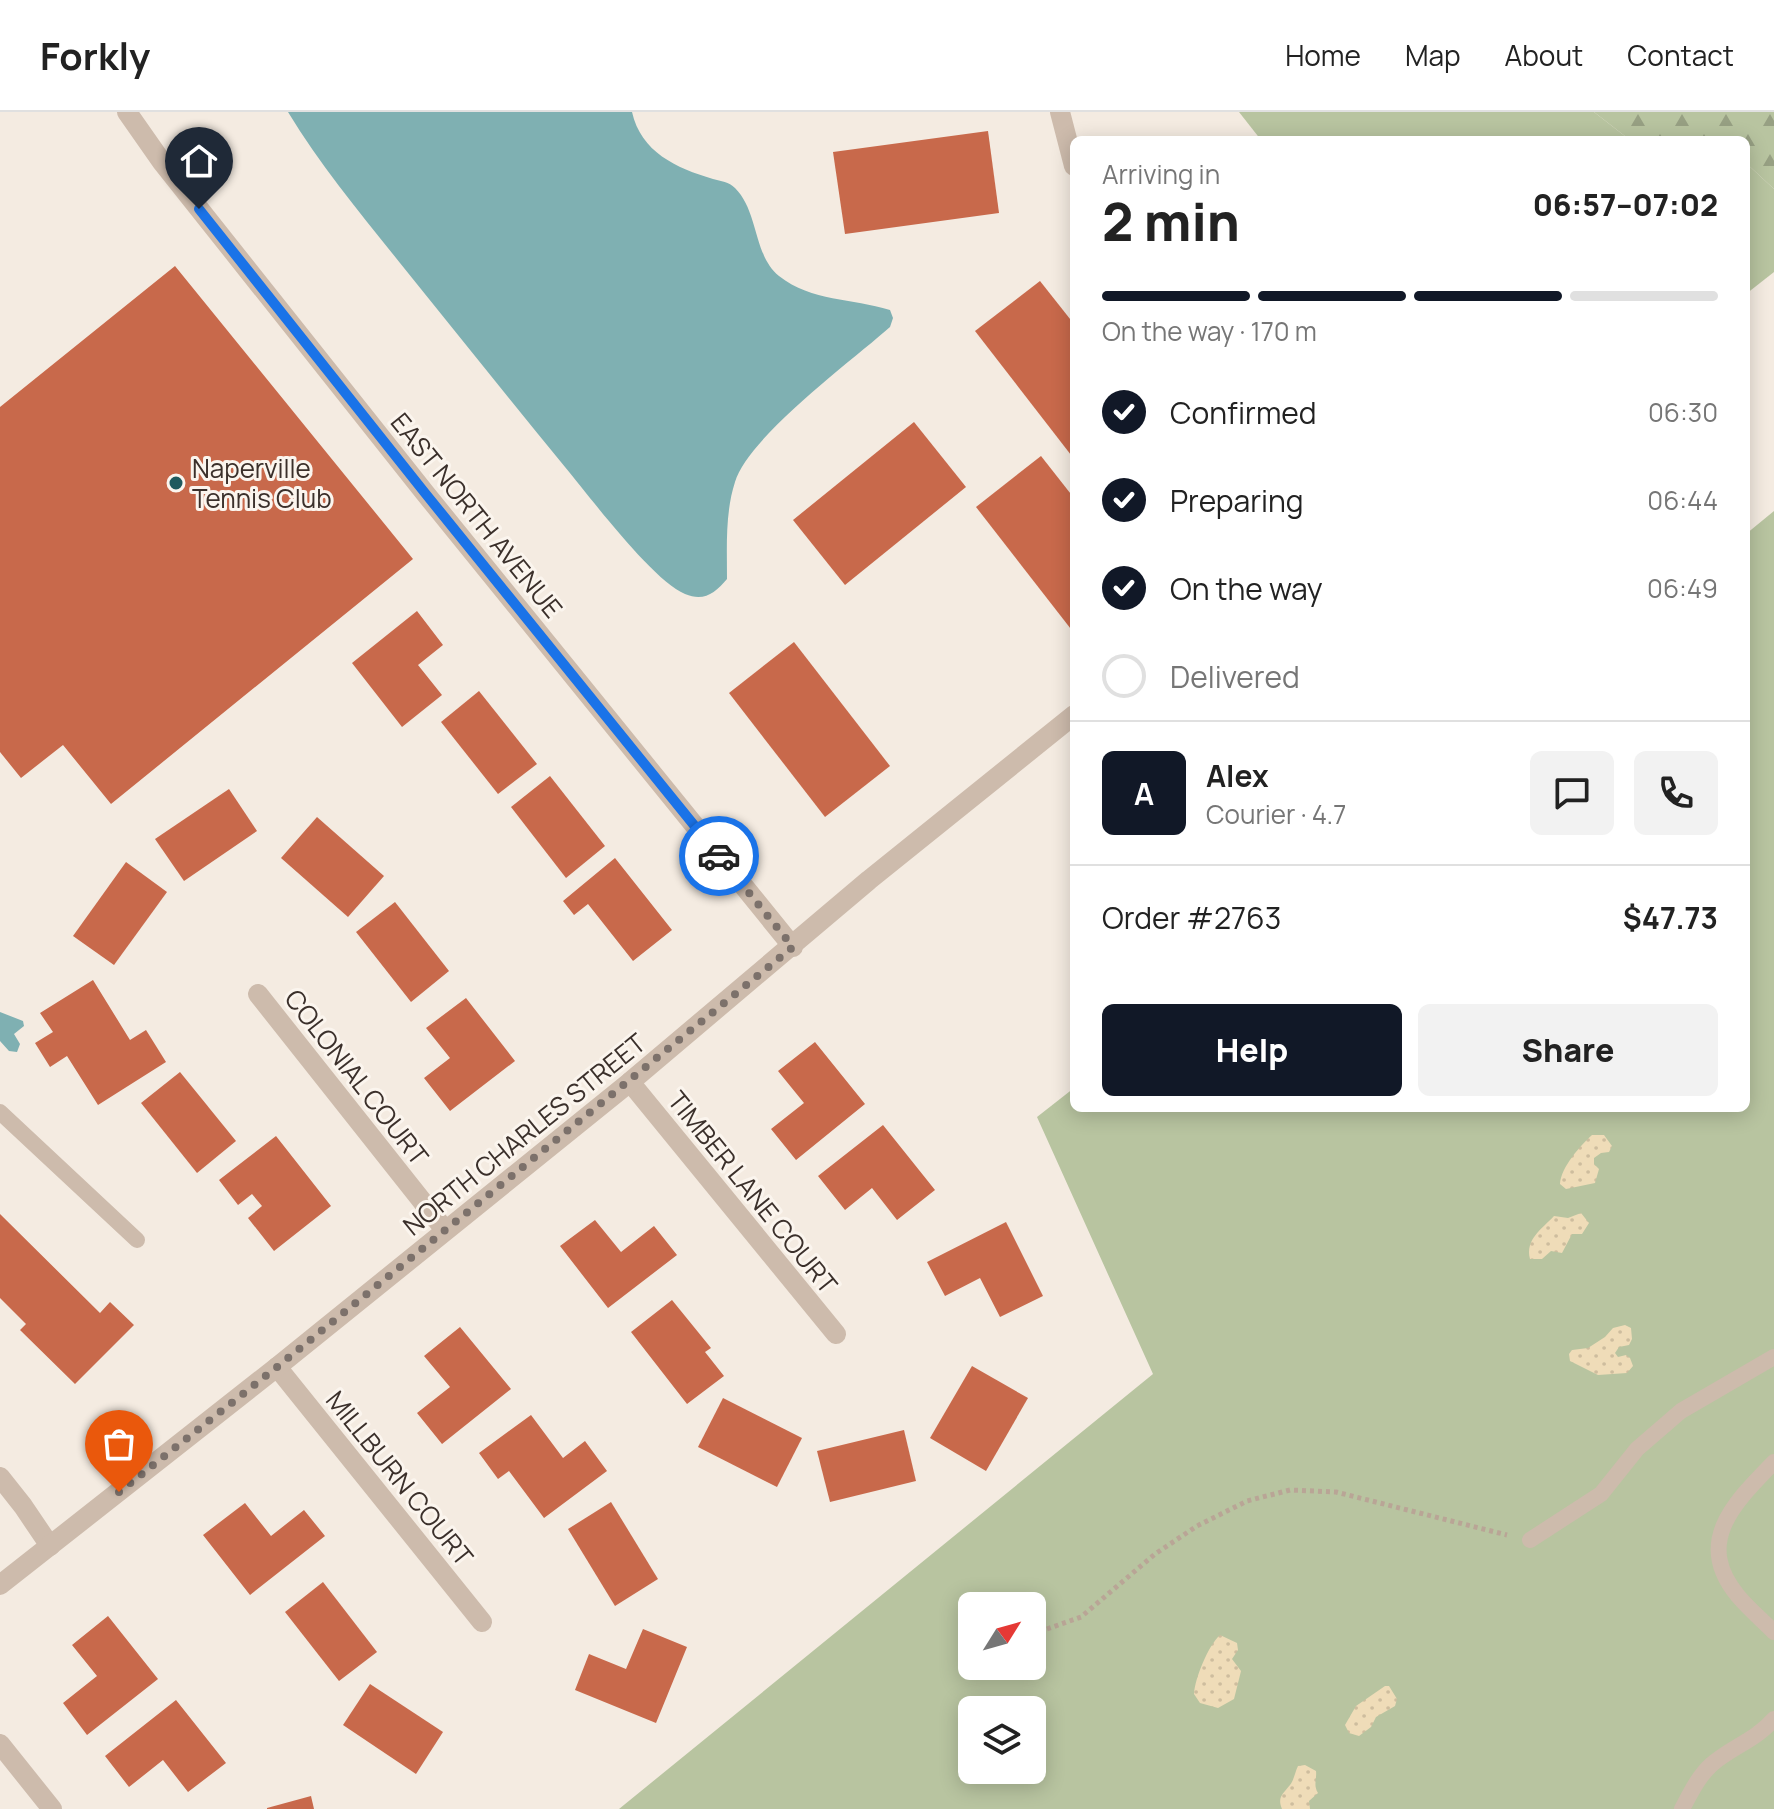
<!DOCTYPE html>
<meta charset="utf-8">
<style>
body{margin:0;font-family:Manrope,sans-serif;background:#f2f2f2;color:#222;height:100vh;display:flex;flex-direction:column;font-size:30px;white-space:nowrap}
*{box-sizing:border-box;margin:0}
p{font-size:26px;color:#767676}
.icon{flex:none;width:44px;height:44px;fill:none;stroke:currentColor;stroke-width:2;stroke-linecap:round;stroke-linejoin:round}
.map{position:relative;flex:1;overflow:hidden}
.drawer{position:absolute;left:1070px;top:24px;width:680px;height:976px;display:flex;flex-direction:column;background:#fff;border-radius:12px;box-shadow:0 4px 20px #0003}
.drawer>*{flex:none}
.needle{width:52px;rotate:53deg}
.buttons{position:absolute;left:958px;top:1480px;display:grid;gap:16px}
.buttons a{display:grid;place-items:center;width:88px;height:88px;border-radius:12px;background:#fff;box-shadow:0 4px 20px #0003;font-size:40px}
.pin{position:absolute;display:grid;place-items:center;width:68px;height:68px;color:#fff;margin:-82px -34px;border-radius:50% 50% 50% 0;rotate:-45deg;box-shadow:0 0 8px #0007}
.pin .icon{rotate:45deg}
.courier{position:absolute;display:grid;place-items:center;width:80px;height:80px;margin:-40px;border:6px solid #1a73e8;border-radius:50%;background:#fff;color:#222;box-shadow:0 2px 10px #0007}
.head em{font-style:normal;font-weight:800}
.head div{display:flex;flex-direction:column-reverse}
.head{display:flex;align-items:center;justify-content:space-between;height:136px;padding:0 32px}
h1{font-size:52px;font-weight:800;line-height:60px}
.bar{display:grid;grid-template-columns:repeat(4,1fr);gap:12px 8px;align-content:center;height:96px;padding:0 32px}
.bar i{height:10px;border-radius:6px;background:#e0e0e0}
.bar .active{background:#111827}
.bar p{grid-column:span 4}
.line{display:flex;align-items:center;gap:20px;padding:0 32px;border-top:2px solid #e0e0e0}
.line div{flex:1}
.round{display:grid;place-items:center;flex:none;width:84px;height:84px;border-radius:12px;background:#f2f2f2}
ol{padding:0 32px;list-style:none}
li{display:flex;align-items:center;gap:24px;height:88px}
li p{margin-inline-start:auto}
li .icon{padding:8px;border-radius:50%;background:#111827;color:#fff;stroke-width:4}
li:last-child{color:#767676}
li i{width:44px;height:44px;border:4px solid #e0e0e0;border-radius:50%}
.cta{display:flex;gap:16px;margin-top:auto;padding:16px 32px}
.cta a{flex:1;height:92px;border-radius:12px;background:#111827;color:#fff;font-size:32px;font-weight:800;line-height:92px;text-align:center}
.cta a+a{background:#f2f2f2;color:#222}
header{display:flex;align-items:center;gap:48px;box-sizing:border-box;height:112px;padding:0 40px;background:#fff;border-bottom:2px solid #e0e0e0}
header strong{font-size:38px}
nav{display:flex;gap:44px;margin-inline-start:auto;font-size:28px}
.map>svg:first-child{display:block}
.green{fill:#b8c4a0;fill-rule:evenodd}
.forest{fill:url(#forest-firs)}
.sand{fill:url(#sand-dots)}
.water{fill:#7fb0b2}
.building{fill:#c8694b}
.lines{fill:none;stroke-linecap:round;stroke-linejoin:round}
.path{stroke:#b9a596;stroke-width:5;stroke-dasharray:4 4;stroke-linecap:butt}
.lane{stroke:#cdbbac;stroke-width:16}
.street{stroke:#cdbbac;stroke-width:20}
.done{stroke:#7c716b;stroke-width:8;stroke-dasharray:0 14.4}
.route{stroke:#1a73e8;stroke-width:10}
.poi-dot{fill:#1f5a5e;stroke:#fbf5ee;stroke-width:3}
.labels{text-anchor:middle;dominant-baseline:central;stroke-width:6;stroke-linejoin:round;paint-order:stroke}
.poi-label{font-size:26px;fill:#3b302b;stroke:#fbf5ee;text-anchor:start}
.street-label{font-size:26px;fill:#3b302b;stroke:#fbf5ee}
</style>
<header>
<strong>Forkly</strong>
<nav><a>Home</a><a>Map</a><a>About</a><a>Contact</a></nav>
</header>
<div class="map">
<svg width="1774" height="1697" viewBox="0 0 1774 1697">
<defs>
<pattern id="forest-firs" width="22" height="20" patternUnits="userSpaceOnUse" patternTransform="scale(2)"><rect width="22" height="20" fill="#b8c4a0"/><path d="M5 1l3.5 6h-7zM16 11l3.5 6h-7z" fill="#97a083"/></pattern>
<pattern id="sand-dots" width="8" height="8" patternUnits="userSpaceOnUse" patternTransform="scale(2)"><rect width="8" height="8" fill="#efdcb8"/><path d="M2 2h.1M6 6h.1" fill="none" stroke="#cebd9e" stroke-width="1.8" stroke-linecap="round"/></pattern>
</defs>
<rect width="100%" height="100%" fill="#f4ebe1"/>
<g class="green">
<path d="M1239 0H1594L1630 28H1261Z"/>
<path d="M1746 51 1774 77V160L1746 182Z"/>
<path d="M1774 399V1697H619L1153 1262 1037 1005 1074 976V996H1746V422ZM972 1494H1032V1554H972ZM972 1598H1032V1658H972Z"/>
</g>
<path class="forest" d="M1594 0H1774V77L1746 51V28H1630Z"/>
<g class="sand">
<path d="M1592 1023H1604L1612 1034 1609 1040 1601 1041 1594 1046V1052L1599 1057 1595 1071 1566 1077 1560 1072C1561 1055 1581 1033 1592 1023Z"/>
<path d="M1581 1101 1589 1111 1582 1122H1572L1562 1141 1551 1139 1542 1147H1530C1525 1127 1542 1117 1554 1104L1568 1106Z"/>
<path d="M1625 1213 1631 1216 1632 1227 1629 1233 1619 1235 1615 1241 1618 1245 1626 1243 1630 1246 1633 1254 1627 1261 1598 1263 1570 1249 1569 1242 1572 1238 1588 1236 1605 1225 1613 1216Z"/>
<path d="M1220 1523 1237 1531 1238 1538 1232 1547 1241 1559 1234 1587 1218 1596 1200 1591 1194 1582C1195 1566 1208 1534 1220 1523Z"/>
<path d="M1385 1574H1389L1397 1587 1395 1594 1376 1605 1371 1615 1359 1624 1349 1621 1345 1613 1356 1594Z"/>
<path d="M1305 1653 1316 1659C1317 1667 1313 1673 1318 1681L1309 1689 1310 1697H1282C1277 1685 1283 1682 1290 1673 1294 1668 1295 1660 1298 1654Z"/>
</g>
<g class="water">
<path d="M288 0H632C641 40 676 56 713 67 721 69 729 70 735 76 759 100 753 143 779 164 812 190 852 186 890 198L893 206 890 215C853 248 748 325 735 370 725 401 727 435 727 467 715 481 704 490 685 482 652 468 590 385 565 355 509 287 455 219 400 151 361 102 320 53 288 0Z"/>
<path d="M0 900 23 909 24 914 14 922 20 932 17 940 9 939 0 929Z"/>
</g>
<g class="building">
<path d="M988 19 999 101 845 122 833 40Z"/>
<path d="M175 154 413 447 111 692 63 633 21 666 0 640V295Z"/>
<path d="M1040 169 1074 212V341L1071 343 975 219Z"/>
<path d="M914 310 966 375 845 473 793 408Z"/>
<path d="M1041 344 1074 386V521L976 395Z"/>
<path d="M417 499 443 533 418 553 442 583 402 615 352 551Z"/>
<path d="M794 530 890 654 825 705 729 581Z"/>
<path d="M479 579 537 652 498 682 441 610Z"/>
<path d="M550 664 605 734 566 766 511 695Z"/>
<path d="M229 677 257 719 184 769 155 727Z"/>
<path d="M317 705 384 764 348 805 281 746Z"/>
<path d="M615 746 672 818 633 849 588 792 574 803 563 789Z"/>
<path d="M126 750 167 780 114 853 73 824Z"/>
<path d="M395 790 449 859 411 890 356 820Z"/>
<path d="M93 868 130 928 146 918 166 950 98 993 67 944 50 955 35 931 53 920 40 901Z"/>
<path d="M466 886 515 949 450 999 424 966 450 946 426 916Z"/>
<path d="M815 930 865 992 796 1048 771 1017 804 991 778 959Z"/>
<path d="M180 960 236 1029 197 1061 141 991Z"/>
<path d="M883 1013 935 1078 897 1108 872 1076 845 1098 818 1064Z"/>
<path d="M276 1024 331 1094 274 1139 248 1106 262 1094 252 1082 238 1093 219 1068Z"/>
<path d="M0 1102 100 1201 110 1190 134 1213 75 1272 20 1218 26 1212 0 1186Z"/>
<path d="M595 1108 621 1140 654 1114 677 1143 608 1196 560 1134Z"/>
<path d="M1006 1110 1043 1184 1000 1205 980 1166 945 1184 927 1150Z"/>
<path d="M672 1188 711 1236 705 1240 724 1264 687 1292 631 1220Z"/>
<path d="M460 1215 511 1277 442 1332 417 1301 450 1275 424 1244Z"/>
<path d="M972 1254 1028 1286 986 1359 930 1326Z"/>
<path d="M723 1286 802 1326 777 1375 698 1335Z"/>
<path d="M531 1303 563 1346 585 1329 607 1359 544 1406 509 1359 498 1367 479 1341Z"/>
<path d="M904 1318 916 1369 830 1390 817 1339Z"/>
<path d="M611 1390 658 1467 615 1494 568 1417Z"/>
<path d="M245 1391 271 1424 304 1398 325 1424 250 1483 203 1423Z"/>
<path d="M323 1470 377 1540 339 1569 285 1500Z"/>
<path d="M108 1504 158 1567 87 1623 63 1591 97 1564 72 1533Z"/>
<path d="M643 1517 687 1535 656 1611 575 1578 589 1542 626 1557Z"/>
<path d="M370 1572 443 1620 416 1662 343 1613Z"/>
<path d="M176 1588 226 1651 188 1680 163 1648 129 1675 105 1644Z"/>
<path d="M311 1684 314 1697H267V1696Z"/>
</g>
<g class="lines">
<path class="path" d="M1047 1517 1081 1505 1155 1442 1197 1414 1247 1389 1290 1378 1336 1380 1507 1423"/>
<g class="lane">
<path d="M0 1000 137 1128"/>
<path d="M1774 1350C1735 1390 1693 1430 1738 1484 1749 1497 1762 1508 1774 1520"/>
<path d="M1530 1428 1601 1382 1637 1337 1681 1299 1774 1245"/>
<path d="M1682 1697C1690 1682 1698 1665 1711 1653 1731 1635 1755 1629 1774 1607"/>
</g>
<g class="street">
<path d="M127 0 162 50 425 381 793 835"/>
<path d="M1060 0 1074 54"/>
<path d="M258 882 445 1118"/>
<path d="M630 970 836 1222"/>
<path d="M277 1255 482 1510"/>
<path d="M0 1365 23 1394 50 1434"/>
<path d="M0 1473 277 1255 630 970 869 768 1074 603"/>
<path d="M0 1632 52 1697"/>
</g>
</g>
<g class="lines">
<path class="done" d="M119 1380 277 1255 793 835 719 744"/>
<path class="route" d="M199 97 425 381 719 744"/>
</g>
<circle class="poi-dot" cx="176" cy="371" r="8"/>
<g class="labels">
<g class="poi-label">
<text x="192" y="356">Naperville<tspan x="192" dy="30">Tennis Club</tspan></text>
</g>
<g class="street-label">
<text transform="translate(477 403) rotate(51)">EAST NORTH AVENUE</text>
<text transform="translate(357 965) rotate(52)">COLONIAL COURT</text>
<text transform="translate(524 1022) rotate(-39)">NORTH CHARLES STREET</text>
<text transform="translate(753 1080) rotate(51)">TIMBER LANE COURT</text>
<text transform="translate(400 1366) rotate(51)">MILLBURN COURT</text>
</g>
</g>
</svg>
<div class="buttons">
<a><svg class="needle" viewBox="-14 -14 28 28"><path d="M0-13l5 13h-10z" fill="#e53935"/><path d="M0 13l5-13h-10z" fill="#767676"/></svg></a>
<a><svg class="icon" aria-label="layers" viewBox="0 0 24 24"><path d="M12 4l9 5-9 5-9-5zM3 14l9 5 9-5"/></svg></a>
</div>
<div class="pin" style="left:119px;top:1380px;background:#ea580c"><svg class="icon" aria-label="bag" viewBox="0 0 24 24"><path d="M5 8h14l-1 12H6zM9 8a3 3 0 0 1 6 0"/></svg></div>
<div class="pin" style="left:199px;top:97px;background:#1f2937"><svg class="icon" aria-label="home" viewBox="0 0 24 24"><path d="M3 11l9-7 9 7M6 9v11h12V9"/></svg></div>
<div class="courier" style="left:719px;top:744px"><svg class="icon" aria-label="car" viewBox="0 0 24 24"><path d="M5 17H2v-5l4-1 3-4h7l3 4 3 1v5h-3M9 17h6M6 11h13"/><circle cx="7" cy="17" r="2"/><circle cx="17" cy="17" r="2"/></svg></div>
<section class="drawer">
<div class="head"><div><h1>2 min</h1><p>Arriving in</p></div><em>06:57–07:02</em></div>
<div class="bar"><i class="active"></i><i class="active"></i><i class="active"></i><i></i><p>On the way · 170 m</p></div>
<ol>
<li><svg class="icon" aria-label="check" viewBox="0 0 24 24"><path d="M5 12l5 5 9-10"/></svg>Confirmed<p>06:30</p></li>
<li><svg class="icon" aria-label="check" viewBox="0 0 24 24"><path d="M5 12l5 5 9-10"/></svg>Preparing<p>06:44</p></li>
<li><svg class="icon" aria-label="check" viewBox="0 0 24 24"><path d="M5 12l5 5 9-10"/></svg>On the way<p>06:49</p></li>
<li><i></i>Delivered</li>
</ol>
<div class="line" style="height:144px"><b class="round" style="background:#111827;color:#fff">A</b><div><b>Alex</b><p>Courier · 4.7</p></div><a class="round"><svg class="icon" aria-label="chat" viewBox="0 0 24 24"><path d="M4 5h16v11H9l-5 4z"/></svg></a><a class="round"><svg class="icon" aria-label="phone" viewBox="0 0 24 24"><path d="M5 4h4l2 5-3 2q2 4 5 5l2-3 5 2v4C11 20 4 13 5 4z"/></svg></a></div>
<div class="line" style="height:104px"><div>Order #2763</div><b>$47.73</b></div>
<div class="cta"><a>Help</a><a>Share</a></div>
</section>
</div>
